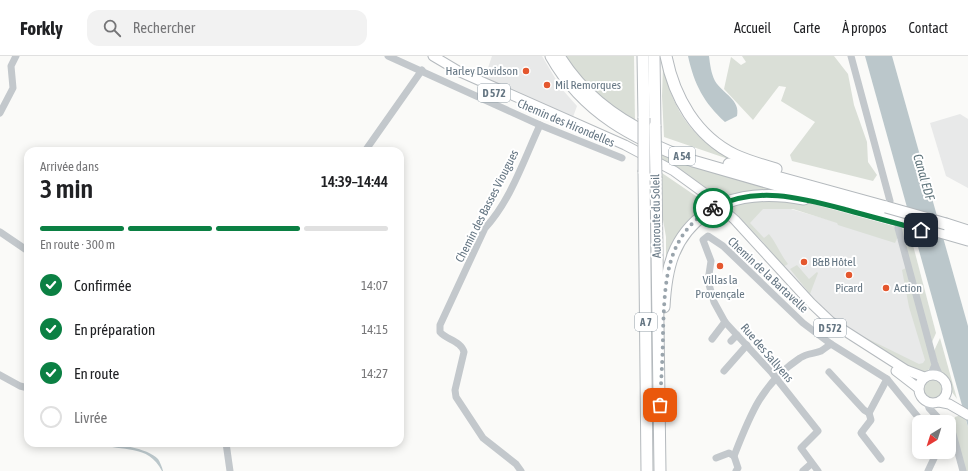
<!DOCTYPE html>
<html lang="fr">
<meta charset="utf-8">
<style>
body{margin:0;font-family:"Asap Condensed",sans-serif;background:#f2f2f2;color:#202124;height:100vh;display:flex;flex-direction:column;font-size:15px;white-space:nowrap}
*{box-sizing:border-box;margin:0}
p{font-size:13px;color:#757577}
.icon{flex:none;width:22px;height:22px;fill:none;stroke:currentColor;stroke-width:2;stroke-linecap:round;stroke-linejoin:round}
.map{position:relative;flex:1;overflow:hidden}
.sheet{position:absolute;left:24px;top:91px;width:380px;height:300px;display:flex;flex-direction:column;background:#fff;border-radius:12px;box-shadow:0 2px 10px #0003}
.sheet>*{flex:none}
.needle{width:26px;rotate:218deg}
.buttons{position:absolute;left:912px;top:359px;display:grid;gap:8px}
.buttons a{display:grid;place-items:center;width:44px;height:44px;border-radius:8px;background:#fff;box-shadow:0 2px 10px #0003;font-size:20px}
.pin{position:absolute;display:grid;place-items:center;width:34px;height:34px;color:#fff;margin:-17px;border-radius:8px;box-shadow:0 2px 6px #0006}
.courier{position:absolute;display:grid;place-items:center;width:40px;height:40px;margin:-20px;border:3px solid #0b8043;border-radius:50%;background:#fff;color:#222;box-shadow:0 1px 5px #0007}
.headline em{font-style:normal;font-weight:600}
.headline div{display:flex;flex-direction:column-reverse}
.headline{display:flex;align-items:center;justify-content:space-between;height:68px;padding:0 16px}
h1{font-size:26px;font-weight:600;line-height:30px}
.bar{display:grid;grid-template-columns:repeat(4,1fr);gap:6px 4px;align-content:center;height:48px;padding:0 16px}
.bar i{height:5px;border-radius:3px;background:#e0e0e0}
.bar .selected{background:#0b8043}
.bar p{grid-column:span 4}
ol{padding:0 16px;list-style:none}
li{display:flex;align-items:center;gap:12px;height:44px}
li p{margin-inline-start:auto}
li .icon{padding:4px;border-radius:50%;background:#0b8043;color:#fff;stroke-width:4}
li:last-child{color:#757577}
li i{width:22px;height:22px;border:2px solid #e0e0e0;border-radius:50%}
header{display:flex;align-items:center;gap:24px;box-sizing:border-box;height:56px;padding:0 20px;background:#fff;border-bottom:1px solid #e0e0e0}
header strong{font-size:19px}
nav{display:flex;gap:22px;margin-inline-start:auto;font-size:14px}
.search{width:280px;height:36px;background:#f2f2f2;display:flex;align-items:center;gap:10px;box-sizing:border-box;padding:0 14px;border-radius:12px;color:#757577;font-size:15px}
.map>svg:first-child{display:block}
.built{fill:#e8e9e9}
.green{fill:#dadfd7}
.water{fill:#bbc7cb}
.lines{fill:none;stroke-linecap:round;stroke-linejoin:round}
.major-casing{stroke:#b5babe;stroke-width:11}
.highway-casing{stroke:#b4b9bd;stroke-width:13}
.minor{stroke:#c3c8cc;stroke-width:7}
.major{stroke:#fff;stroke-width:9}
.highway{stroke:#fff;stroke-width:11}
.highway-bridge-casing{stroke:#b4b9bd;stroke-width:13;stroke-linecap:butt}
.highway-bridge{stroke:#fff;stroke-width:11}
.done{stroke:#99a4ac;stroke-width:4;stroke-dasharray:0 7.2}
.route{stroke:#0b8043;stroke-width:5}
.poi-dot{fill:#e4572e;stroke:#fff;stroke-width:1.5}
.labels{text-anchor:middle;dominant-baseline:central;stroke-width:4;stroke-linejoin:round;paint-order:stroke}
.shield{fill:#fff;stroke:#939fa8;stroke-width:1}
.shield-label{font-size:11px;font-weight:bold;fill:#657683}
.poi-label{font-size:12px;fill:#657683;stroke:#fff;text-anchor:start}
.street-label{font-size:12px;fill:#657683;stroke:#fff}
.water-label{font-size:13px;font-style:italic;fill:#60757c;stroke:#fff}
</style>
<header>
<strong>Forkly</strong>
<div class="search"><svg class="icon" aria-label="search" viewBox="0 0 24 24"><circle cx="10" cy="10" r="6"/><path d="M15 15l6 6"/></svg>Rechercher</div>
<nav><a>Accueil</a><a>Carte</a><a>À propos</a><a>Contact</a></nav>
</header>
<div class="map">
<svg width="968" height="415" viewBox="0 0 968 415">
<rect width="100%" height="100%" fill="#fafaf8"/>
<g class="built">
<path d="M492 0H542L561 32 577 50 573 61 484 24Z"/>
<path d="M960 58 968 63V132L946 120 930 67Z"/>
<path d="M763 145 899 184 931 305 926 316 853 278 822 253 741 163Z"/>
</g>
<g class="green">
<path d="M564 0H634L635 67 587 31Z"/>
<path d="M742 0H834L848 18 854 49 867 86 868 106 877 119 873 125 792 105 790 99 815 66 781 45 786 31 779 30 753 64 724 33 731 1 741 9 746 6Z"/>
<path d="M663 11C674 57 693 83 734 105L664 81 662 40Z"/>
<path d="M661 98 788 137 722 143 692 122 662 103Z"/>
<path d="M662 117 709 149 666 202V181L662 158Z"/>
<path d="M738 144 802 145 897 171 899 179 895 187 838 169 837 167 793 153H763L750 167 764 182 769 178C777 188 780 198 788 208L783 211 763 186 727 148Z"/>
<path d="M900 172 909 174 936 277 932 286H931Z"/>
<path d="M797 209 809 223 817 216 818 217 810 238 790 213Z"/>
<path d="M906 212 931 305V311L926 316 920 318 854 276 919 308 923 307 925 304 909 251 902 214Z"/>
<path d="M940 282 957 343 952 336 950 325 941 317 934 295Z"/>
<circle cx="932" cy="333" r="10"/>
<path d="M964 358 968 371V415H966L952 368 955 361Z"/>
</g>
<g class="water">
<path d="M688 0H709C710 8 711 17 715 25 722 37 741 44 737 60L725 66C704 47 694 28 688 0Z"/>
<path d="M865 0H892L968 270V371Z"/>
<path d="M99 387C114 387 148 392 158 403 160 406 162 411 163 415H162C148 387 122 397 99 387Z"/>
</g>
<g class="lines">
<defs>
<g id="major">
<path d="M433 0 460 16 625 89 674 115 707 139 735 164 811 247 831 266 906 314 924 321"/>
<path d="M896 315 918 332"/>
<circle cx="933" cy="333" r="14"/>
<path d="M939 346 949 348 968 359"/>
</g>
<g id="highway">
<path d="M551 0C583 57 634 83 693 105L968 184"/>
<path d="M559 0C581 36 613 61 651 79"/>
<path d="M643 0 644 62"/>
<path d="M654 0 655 70"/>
<path d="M666 0C674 41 696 80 735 99 748 105 762 109 776 113"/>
<path d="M729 108 886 151"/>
<path d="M644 116 647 415"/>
<path d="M656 122 660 415"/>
<path d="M725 147C751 137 777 138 804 143"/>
<path d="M946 168 968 175"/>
<path d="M664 251C666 212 673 181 706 157"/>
</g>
</defs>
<use href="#major" class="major-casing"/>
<use href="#highway" class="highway-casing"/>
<g class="minor">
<path d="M388 0 540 69 622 102"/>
<path d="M851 0 890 145"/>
<path d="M480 41 483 33"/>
<path d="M0 57 13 32 11 10 16 0"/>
<path d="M365 95 422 14"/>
<path d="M898 172 935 309 940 320"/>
<path d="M0 176 28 195"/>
<path d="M712 283 725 266"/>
<path d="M731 285 737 279"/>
<path d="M724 315 747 289"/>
<path d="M829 316 864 354 869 357 887 323"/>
<path d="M0 319 20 330 28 332"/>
<path d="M930 319 935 309"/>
<path d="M927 346 929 352 942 366"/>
<path d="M869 357 871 364 861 377 881 403"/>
<path d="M949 377 953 378 963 415"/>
<path d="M226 387 230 415"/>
<path d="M734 400C750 359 762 327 800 302 807 297 814 298 821 295 824 293 828 290 831 288"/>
<path d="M716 402 729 397 734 400 738 412 736 415"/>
<path d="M521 415 516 408 483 382 456 341 455 334 464 296C461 285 447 284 440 276V269L485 172C511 144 524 103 540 69"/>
<path d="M803 415 811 408"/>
<path d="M818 415 801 392 818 375 772 317 725 266 714 246 708 225 711 205 703 184 708 180 723 190 803 267 831 288 887 323 922 366"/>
<path d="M928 415 937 396"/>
</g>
<use href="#major" class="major"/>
<use href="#highway" class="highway"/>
<defs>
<g id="highway-bridge">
<path d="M644 62V116"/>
<path d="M655 70 656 122"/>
<path d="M886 151 946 168"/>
<path d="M706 157 725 147"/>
</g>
</defs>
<use href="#highway-bridge" class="highway-bridge-casing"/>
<use href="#highway-bridge" class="highway-bridge"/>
</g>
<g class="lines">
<path class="done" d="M660 349C661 324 663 300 663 275 665 226 665 179 713 152"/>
<path class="route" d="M713 152C756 129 802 142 847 154 872 161 896 167 921 174"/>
</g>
<g class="poi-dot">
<circle cx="526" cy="15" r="4"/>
<circle cx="547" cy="29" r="4"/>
<circle cx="804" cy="206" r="4"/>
<circle cx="720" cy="210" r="4"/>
<circle cx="849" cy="219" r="4"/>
<circle cx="886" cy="232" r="4"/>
</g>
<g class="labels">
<g class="shield">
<rect x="478" y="28" width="32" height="18" rx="3"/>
<rect x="669" y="91" width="26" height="18" rx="3"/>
<rect x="635" y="257" width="22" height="18" rx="3"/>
<rect x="814" y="263" width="32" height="18" rx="3"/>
</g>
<g class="shield-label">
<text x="494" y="37">D 572</text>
<text x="682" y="100">A 54</text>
<text x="646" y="266">A 7</text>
<text x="830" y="272">D 572</text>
</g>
<g class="poi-label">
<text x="518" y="15" text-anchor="end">Harley Davidson</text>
<text x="555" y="29">Mil Remorques</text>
<text x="812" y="206">B&amp;B Hôtel</text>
<text x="720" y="224" text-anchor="middle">Villas la<tspan x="720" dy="14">Provençale</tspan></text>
<text x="849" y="232" text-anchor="middle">Picard</text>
<text x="894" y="232">Action</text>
</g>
<g class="street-label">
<text transform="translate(566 67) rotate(23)">Chemin des Hirondelles</text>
<text transform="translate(487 150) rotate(-63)">Chemin des Basses Viougues</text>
<text transform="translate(656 160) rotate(-91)">Autoroute du Soleil</text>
<text transform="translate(768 219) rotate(43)">Chemin de la Bartavelle</text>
<text transform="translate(767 297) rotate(49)">Rue des Sallyens</text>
</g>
<g class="water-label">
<text transform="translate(924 121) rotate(74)">Canal EDF</text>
</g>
</g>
</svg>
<div class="buttons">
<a><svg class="needle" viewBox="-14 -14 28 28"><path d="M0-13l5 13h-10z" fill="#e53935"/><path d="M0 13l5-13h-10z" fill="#757577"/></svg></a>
</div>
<div class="pin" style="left:660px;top:349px;background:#ea580c"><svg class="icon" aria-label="bag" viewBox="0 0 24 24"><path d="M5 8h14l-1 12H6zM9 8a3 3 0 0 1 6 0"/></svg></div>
<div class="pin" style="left:921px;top:174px;background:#1f2937"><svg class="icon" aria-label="home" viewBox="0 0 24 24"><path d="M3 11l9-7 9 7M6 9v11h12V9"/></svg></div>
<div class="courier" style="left:713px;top:152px"><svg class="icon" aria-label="bike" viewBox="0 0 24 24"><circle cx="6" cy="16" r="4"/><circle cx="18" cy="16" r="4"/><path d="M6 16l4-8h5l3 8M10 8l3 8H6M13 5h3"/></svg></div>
<section class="sheet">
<div class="headline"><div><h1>3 min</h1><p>Arrivée dans</p></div><em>14:39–14:44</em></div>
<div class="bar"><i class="selected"></i><i class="selected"></i><i class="selected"></i><i></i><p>En route · 300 m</p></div>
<ol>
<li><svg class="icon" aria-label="check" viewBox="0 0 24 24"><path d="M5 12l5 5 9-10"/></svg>Confirmée<p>14:07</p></li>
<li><svg class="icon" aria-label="check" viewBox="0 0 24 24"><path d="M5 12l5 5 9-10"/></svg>En préparation<p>14:15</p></li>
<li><svg class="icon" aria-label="check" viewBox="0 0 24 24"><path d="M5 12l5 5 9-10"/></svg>En route<p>14:27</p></li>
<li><i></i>Livrée</li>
</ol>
</section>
</div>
